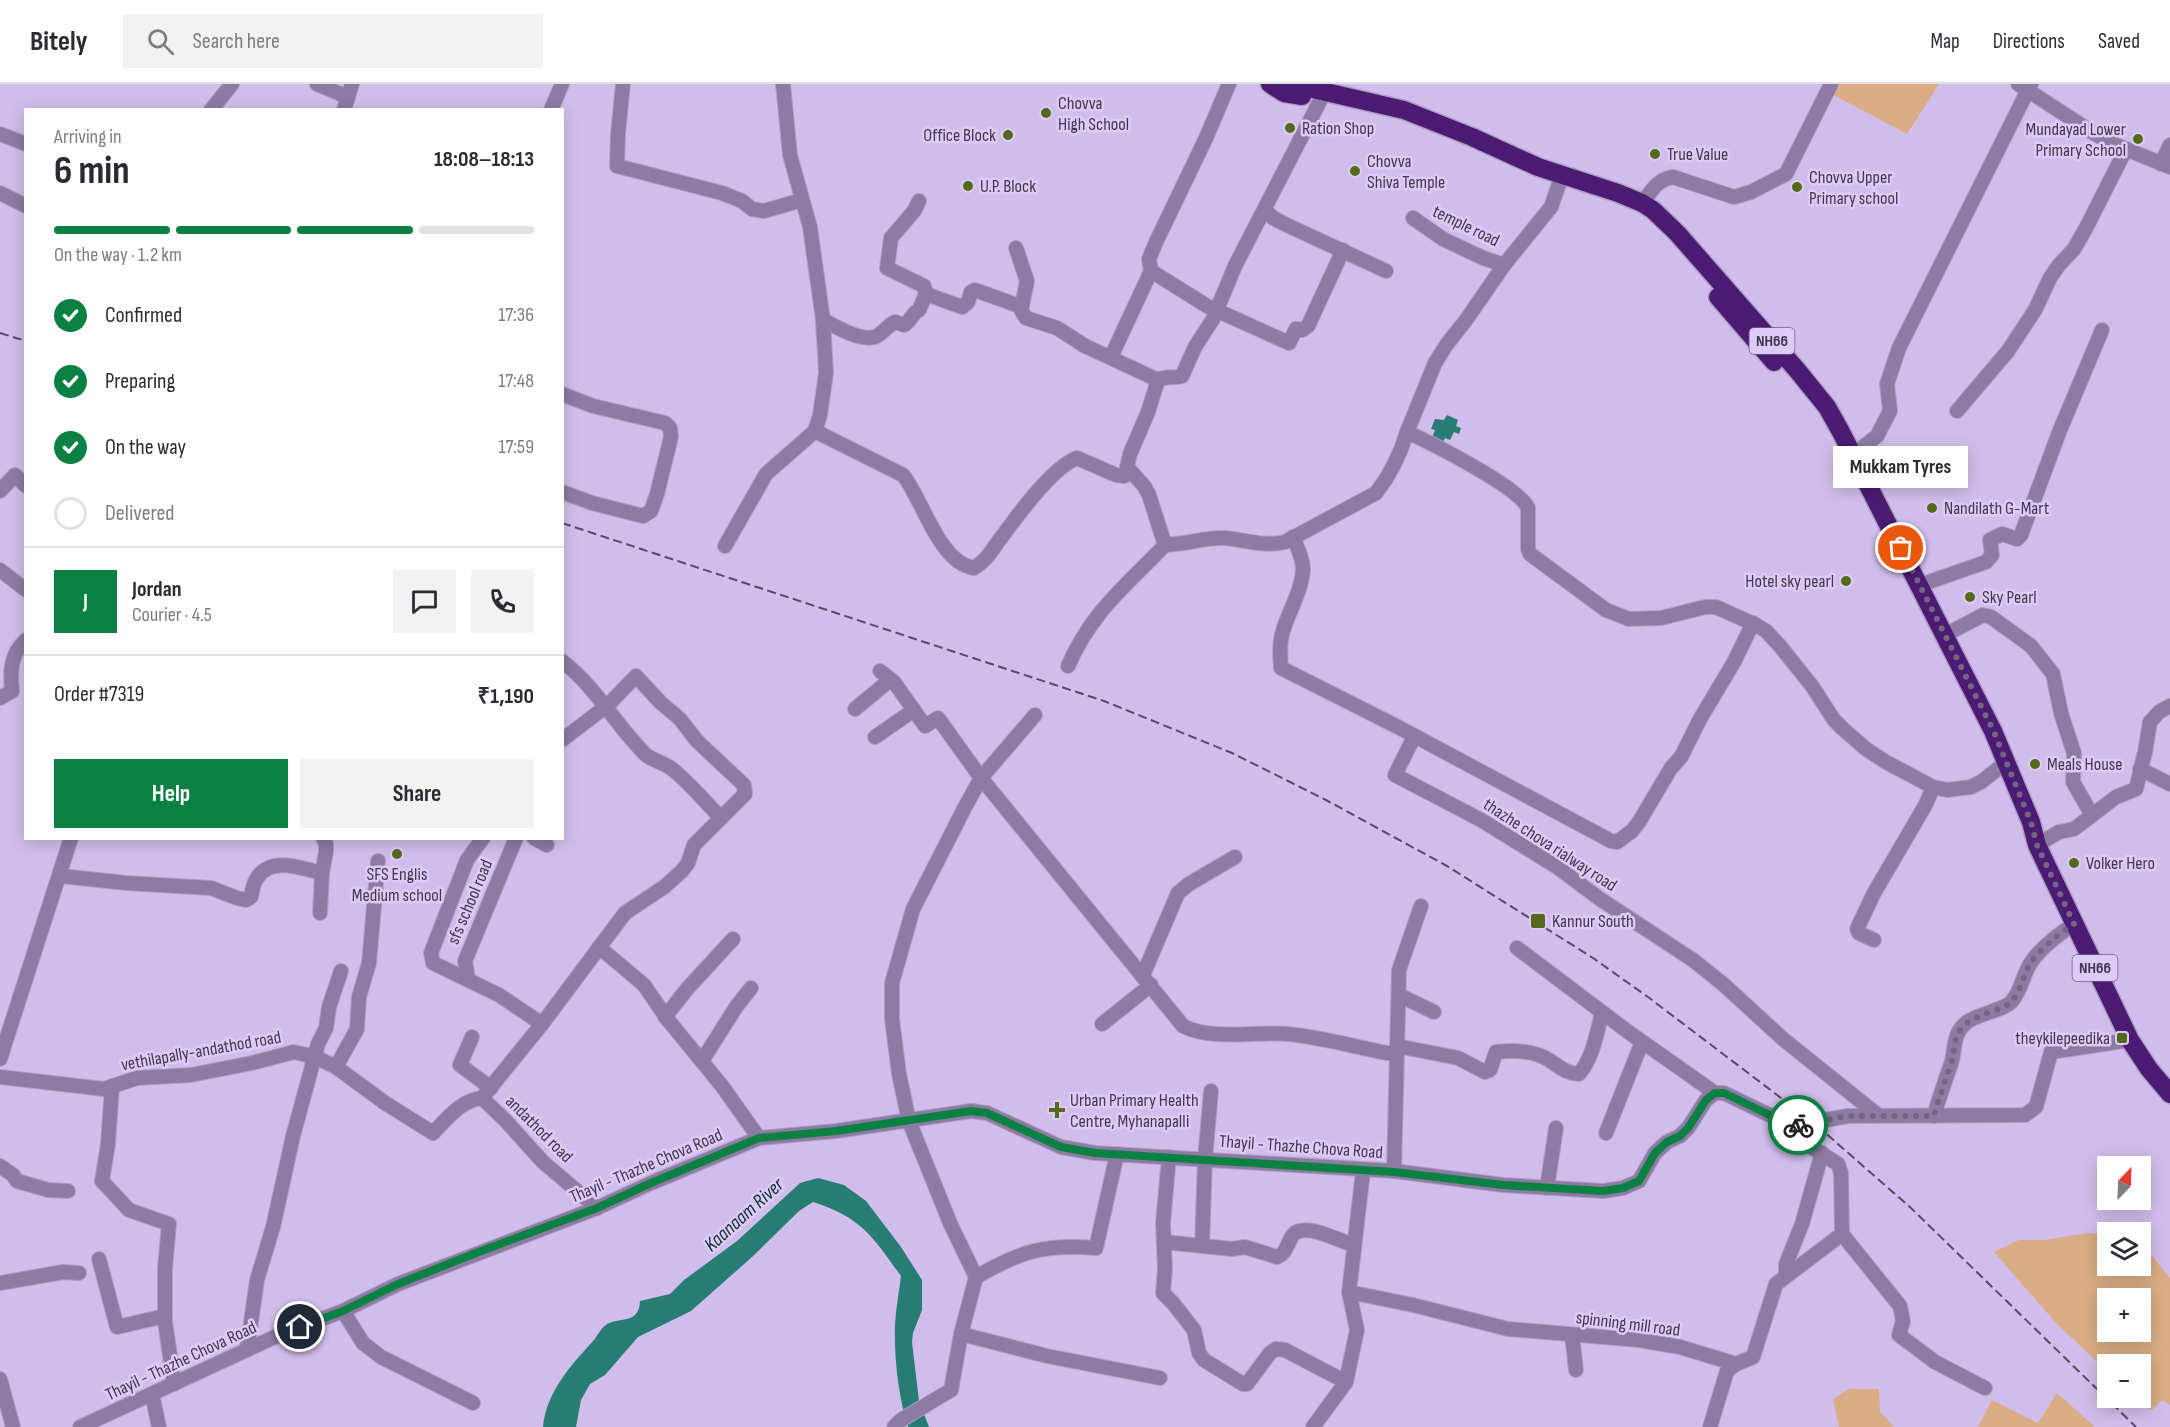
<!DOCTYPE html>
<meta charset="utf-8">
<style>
body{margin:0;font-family:"Sofia Sans Condensed",sans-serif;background:#f2f2f3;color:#2b2b33;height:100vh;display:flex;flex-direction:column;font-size:22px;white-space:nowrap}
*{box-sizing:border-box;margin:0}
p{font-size:20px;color:#7c7c81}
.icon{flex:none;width:33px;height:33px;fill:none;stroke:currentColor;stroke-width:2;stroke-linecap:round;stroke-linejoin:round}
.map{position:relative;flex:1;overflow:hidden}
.details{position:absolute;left:24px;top:24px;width:540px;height:732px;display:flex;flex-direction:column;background:#fff;border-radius:0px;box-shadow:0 3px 15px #0003}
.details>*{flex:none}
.needle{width:39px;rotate:23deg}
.buttons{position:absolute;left:2097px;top:1072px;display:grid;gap:12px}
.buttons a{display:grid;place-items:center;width:54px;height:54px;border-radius:0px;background:#fff;box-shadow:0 3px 15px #0003;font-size:30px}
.pin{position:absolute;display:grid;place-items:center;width:51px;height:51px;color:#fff;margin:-26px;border:3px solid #fff;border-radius:50%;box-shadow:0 2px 6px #0007}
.courier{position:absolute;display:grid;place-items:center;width:60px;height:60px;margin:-30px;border:4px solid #0b8043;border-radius:50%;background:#fff;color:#222;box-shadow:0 2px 8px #0007}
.bubble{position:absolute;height:42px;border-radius:0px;background:#fff;box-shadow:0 3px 15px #0003;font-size:20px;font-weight:700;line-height:42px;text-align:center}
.overview em{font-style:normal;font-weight:700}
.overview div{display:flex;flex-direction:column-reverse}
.overview{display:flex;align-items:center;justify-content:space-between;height:102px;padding:0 30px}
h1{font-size:39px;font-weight:700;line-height:45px}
.bar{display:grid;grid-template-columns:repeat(4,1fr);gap:9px 6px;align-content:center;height:72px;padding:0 30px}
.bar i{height:8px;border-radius:4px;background:#e1e1e2}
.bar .on{background:#0b8043}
.bar p{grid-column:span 4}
.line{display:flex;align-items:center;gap:15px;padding:0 30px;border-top:2px solid #e1e1e2}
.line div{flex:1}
.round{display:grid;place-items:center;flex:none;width:63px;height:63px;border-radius:0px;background:#f2f2f3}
ol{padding:0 30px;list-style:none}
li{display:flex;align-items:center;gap:18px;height:66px}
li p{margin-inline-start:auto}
li .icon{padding:6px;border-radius:50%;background:#0b8043;color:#fff;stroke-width:4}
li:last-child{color:#7c7c81}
li i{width:33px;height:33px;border:3px solid #e1e1e2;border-radius:50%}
.primary-button{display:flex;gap:12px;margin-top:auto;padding:12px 30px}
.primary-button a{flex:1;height:69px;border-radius:0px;background:#0b8043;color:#fff;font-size:24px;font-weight:700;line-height:69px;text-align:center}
.primary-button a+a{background:#f2f2f3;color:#2b2b33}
header{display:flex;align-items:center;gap:36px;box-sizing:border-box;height:84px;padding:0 30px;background:#fff;border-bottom:2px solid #e1e1e2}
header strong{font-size:28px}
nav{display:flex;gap:33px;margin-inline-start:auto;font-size:21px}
.search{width:420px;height:54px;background:#f2f2f3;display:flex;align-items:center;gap:15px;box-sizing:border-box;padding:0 21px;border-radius:0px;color:#7c7c81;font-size:22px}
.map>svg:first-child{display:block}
.green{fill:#daad84;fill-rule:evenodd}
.water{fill:#277d74}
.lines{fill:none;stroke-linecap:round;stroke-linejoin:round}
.minor-casing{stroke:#af9ec5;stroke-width:16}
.highway-casing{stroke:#af9ec5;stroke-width:21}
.minor{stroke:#8d7ba4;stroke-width:14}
.highway{stroke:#4b1b73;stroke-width:18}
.rail{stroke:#554b63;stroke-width:2;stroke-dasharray:9 4.5;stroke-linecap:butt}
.done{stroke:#726683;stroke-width:6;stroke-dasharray:0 10.8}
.route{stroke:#0b8043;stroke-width:8}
.poi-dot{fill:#526a19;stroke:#dfcbf9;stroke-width:2}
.labels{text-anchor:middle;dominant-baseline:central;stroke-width:5;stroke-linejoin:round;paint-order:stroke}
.shield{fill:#dfcbf9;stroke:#6f637e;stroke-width:1.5}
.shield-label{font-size:16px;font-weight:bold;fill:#3f374a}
.poi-label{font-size:18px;fill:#3f374a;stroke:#dfcbf9;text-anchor:start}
.street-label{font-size:18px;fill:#3f374a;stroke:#dfcbf9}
.water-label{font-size:20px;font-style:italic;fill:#07302c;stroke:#dfcbf9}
</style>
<header>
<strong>Bitely</strong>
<div class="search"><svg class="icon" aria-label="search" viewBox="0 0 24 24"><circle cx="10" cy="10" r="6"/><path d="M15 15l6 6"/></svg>Search here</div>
<nav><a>Map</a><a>Directions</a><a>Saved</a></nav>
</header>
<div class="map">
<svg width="2170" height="1343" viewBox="0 0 2170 1343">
<rect width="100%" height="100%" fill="#d2beec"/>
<g class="green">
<path d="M1834 0H1939L1907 50 1830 9Z"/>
<path d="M2088 1149 2107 1151 2108 1182H2140L2141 1161 2144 1162 2170 1194V1321L2162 1316 2152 1326 2147 1324 2137 1314H2140V1281H2108L2107 1287 2057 1240 1994 1168 2019 1156H2044ZM2108 1215H2140V1248H2108Z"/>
<path d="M1849 1305H1879L1880 1328 1894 1343H1839L1833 1315Z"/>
<path d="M2057 1309 2095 1343H1978L1992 1316 2038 1339Z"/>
</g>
<g class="water">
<path d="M1447 331 1458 336 1456 342 1461 344 1459 350 1454 348 1450 356 1445 354 1443 358 1432 354 1435 346 1431 345 1435 335 1444 336Z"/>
<path d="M818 1094 844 1101 866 1117 901 1163 922 1196V1226L913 1249 912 1258 919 1317 929 1343H908C898 1311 894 1273 895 1240 896 1224 899 1208 901 1192 873 1153 861 1133 813 1118L799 1127 752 1173 691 1227 638 1253 605 1291 590 1300 581 1316 576 1343H543C546 1308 572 1280 594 1256 598 1251 601 1244 606 1241 618 1232 639 1242 640 1217L670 1210 684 1196 737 1157 800 1099Z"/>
</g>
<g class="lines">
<defs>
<g id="minor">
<path d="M317 0 348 13"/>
<path d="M623 0 618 50 617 82 722 109 742 117 752 125 764 127 802 116"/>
<path d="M1229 0 1206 54 1156 158 1149 175 1151 187 1207 222 1289 259 1296 245 1302 246 1308 242 1343 166"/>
<path d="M2018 0 2095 50 2116 61 2170 83"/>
<path d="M1321 15 1235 182 1213 235 1195 263 1182 292C1173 295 1167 291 1158 296L1148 328 1130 370 1127 383 1144 402 1149 411 1165 461C1171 460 1177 460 1184 459 1198 457 1210 453 1225 454 1246 456 1264 463 1285 458L1376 409C1391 390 1400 371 1407 348"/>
<path d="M211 26 232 0"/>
<path d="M344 26 352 0"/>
<path d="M551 26 562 0"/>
<path d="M0 50 26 60"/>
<path d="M2161 80 2170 61"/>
<path d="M1559 100 1551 123 1504 181 1466 236 1447 260 1435 279 1407 348C1431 359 1519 403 1528 424V465L1530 470 1606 526 1629 535 1661 534 1705 523H1716L1756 541 1766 547 1780 562 1812 602 1834 636 1843 645 1866 665 1886 678 1933 703 1947 706 1971 703 1981 698 1999 684"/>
<path d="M0 109 26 122"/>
<path d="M1642 119C1653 106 1656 96 1673 93L1734 113 1751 108 1786 90 1831 0"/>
<path d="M1265 126 1273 134 1291 143 1386 187"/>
<path d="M1413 134 1443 155 1483 174 1504 181"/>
<path d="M1016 164 1027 197 1021 226 1026 234 1057 244 1085 262 1158 296"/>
<path d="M926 210 962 223 968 218 971 208 975 206 1022 223"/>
<path d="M823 236C837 243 859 257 875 253 882 250 887 242 895 238L904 241C911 237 912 229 919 226L926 210 924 202 887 184 891 154 914 127 919 117"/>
<path d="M1111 273 1151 187"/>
<path d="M562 310 593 322 665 339 670 344 671 353 657 410 651 427 643 432 592 419 562 408"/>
<path d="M1957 327 2008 267 2035 226 2050 194 2059 181 2074 165 2086 144 2126 65"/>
<path d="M815 347 903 391C923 416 939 479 974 484 988 476 994 462 1004 450 1020 428 1053 383 1077 374L1116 391 1124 392 1130 388"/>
<path d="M1853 371 1877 352 1890 327 1887 300 1899 264 2031 0"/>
<path d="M0 407 15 391 26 402"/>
<path d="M1293 453C1297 463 1303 474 1303 485 1302 507 1289 526 1283 547 1279 559 1280 572 1281 584L1398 643 1611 757 1617 758 1632 747 1639 738 1671 684 1681 673 1700 635 1734 578 1753 539"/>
<path d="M725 462 766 390 815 347 820 331 826 289 823 236 810 143 790 71 783 0"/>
<path d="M0 486 26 506"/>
<path d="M1920 501 1986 478 1992 471 1990 456 2002 450 2017 455 2021 451 2060 346 2102 246"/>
<path d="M1945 551 1983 531 1991 533 2031 562 2053 590 2061 629 2074 669 2073 698 2092 731"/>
<path d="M562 577C596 603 615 640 645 670 652 677 664 678 672 685 690 699 705 718 721 734"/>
<path d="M1068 582C1092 527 1126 502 1165 461"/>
<path d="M880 587 894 598 925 642 938 634 981 694 1183 942C1212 957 1256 947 1288 950 1321 953 1355 963 1387 969H1397"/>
<path d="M0 614 12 607C10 588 10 570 26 556"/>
<path d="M855 625 890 596"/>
<path d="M875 653 914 626"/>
<path d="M1414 653 1395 691 1481 736 1557 783 1600 815 1693 876 1723 900 1783 955 1879 1032"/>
<path d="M2140 685 2170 700"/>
<path d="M483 754 467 776 431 869 433 879 499 911 542 940"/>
<path d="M534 754 547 761"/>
<path d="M2037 761 2059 748 2074 745 2116 713 2136 705 2145 668 2150 638 2159 628 2170 622"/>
<path d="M61 792 126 799 211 804 237 814 246 816 251 813C252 807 253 800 257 794 271 772 301 784 322 789"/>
<path d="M320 829 322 789 326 768V760L323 754"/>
<path d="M1874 856 1859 849 1857 845 1874 809 1926 720 1933 703"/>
<path d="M599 863 644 901 668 936 722 1002 759 1054"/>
<path d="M1517 864 1627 947 1715 1009"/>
<path d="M1143 891 1178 809 1189 800 1235 773"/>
<path d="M468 895 465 877 516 754"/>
<path d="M1399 911 1434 928"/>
<path d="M665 933 687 905 733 855"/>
<path d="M1102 940 1151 901"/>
<path d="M472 953 460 981 491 1004"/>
<path d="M1397 962 1458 974 1485 988 1490 986 1496 968C1514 966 1534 966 1549 976 1560 983 1565 989 1579 990 1593 974 1597 948 1602 929"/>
<path d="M0 975 71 754"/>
<path d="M702 977 736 923 751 904"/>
<path d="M336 983 385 1019 433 1049C447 1035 461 1016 482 1014L542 940 625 829 664 803 682 787 688 779 694 761 745 710 744 701 697 657 680 635 661 619 636 592 608 621 562 656"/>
<path d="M0 993 104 1005 137 994 191 991 252 979 294 968 315 973 336 983 357 945 359 913 369 879 378 777"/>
<path d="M112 1002 108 1060 102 1097 129 1126 169 1140 165 1184V1237L174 1300"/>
<path d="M482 1014 505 1036 543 1078 597 1124"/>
<path d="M1934 1032C1939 1014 1945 997 1951 980 1956 964 1952 950 1967 938 1978 930 2007 925 2012 917 2021 907 2023 891 2030 880 2040 864 2059 850 2074 840"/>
<path d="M1606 1049 1642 958"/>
<path d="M1169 1073 1163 1139 1165 1184 1163 1209 1173 1219 1194 1246 1199 1269 1204 1276 1243 1300H1247L1270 1269 1276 1265 1285 1266 1346 1298"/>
<path d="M0 1082 13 1091 17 1097 48 1106 68 1107"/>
<path d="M1394 1087 1399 886 1421 822"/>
<path d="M1547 1104 1556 1044"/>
<path d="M1842 1150 1900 1222 1903 1237 1899 1251 1935 1278 1985 1304"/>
<path d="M1164 1158 1232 1165 1245 1163 1277 1173C1286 1169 1286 1163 1291 1154 1300 1135 1337 1156 1353 1161"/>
<path d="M1202 1162 1205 1075 1211 1007"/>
<path d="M99 1175 117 1243 165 1232"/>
<path d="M1789 1189 1786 1190V1180L1802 1140 1822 1069"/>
<path d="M976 1193C1021 1167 1044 1160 1096 1164L1117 1070"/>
<path d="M0 1199 63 1188 79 1189"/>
<path d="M1349 1208 1413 1221 1508 1245 1639 1256 1680 1263 1736 1280 1753 1273 1776 1200 1842 1150 1841 1089 1838 1080 1789 1049 1792 1042"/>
<path d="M343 1227 363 1259 381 1273 473 1319"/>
<path d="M961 1250 1047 1272 1160 1294"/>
<path d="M1572 1251 1576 1286"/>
<path d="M247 1266 257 1196 273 1143 293 1052 318 960 326 944 329 923 341 887"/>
<path d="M0 1295 13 1343"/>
<path d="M152 1310 159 1343"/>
<path d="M80 1343 279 1251 343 1227 398 1200 597 1124 651 1099 759 1054 836 1047 971 1027 987 1029 1061 1063 1095 1069 1394 1087 1503 1101 1603 1107 1623 1104 1639 1097 1655 1069 1667 1058 1680 1052 1688 1044 1706 1016 1715 1009H1724L1792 1042 1848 1032 2025 1031 2036 1023 2051 968 2130 956"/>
<path d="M894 1343 901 1336 951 1306 961 1250 976 1193 950 1139 909 1037 899 990 892 935V899L913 825 965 723 981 694 1035 631"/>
<path d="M1313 1343 1346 1298 1357 1246 1349 1208 1363 1087"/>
<path d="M1710 1343 1727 1287 1736 1280"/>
</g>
<g id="highway">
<path d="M1270 0 1284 9 1302 12"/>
<path d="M1291 0 1404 26 1472 53 1538 83 1618 109 1642 119 1653 126 1677 149 1797 286 1827 323 1841 348 1993 647 2031 738 2037 761 2130 956 2149 985 2170 1010"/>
<path d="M1718 213 1774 278"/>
</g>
</defs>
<use href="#minor" class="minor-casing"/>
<use href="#highway" class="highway-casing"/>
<use href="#minor" class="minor"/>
<use href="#highway" class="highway"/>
<g class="rail">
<path d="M0 249 26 257"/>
<path d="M562 439 1104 617 1232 669 1326 716 1447 782 1593 874 1648 913 1814 1039 1911 1124 2136 1343"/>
</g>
</g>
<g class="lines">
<path class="done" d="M1798 1041 1848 1032H1934C1939 1014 1945 997 1951 980 1956 964 1952 950 1967 939 1978 930 2007 925 2012 917 2021 907 2023 891 2030 880 2040 864 2059 850 2074 840L2037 761 2031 738 1993 646 1901 464"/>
<path class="route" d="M300 1243 343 1227 398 1200 476 1169 597 1124 651 1099 759 1054 836 1047 971 1027 987 1029 1061 1063 1095 1069 1394 1088 1503 1101 1603 1107 1623 1104 1639 1097 1655 1069 1667 1058 1680 1052 1688 1044 1706 1016 1715 1009H1724L1792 1042 1798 1041"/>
</g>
<g class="poi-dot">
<circle cx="1046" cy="29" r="6"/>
<circle cx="1290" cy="44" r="6"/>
<circle cx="1008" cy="51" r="6"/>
<circle cx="2138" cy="55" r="6"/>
<circle cx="1655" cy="70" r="6"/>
<circle cx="1355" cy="87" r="6"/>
<circle cx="968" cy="102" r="6"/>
<circle cx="1797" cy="103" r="6"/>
<circle cx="1932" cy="424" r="6"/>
<circle cx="1846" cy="497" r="6"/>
<circle cx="1970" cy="513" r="6"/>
<circle cx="2035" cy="680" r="6"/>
<circle cx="397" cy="770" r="6"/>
<circle cx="2074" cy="779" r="6"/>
<rect x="1530" y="829" width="16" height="16" rx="3"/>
<rect x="2116" y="948" width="12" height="12" rx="3"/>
<path d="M1054 1017h6v6h6v6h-6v6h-6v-6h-6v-6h6z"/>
</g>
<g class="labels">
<g class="shield">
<rect x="1749.5" y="244" width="45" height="26" rx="4.5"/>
<rect x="2072.5" y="871" width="45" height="26" rx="4.5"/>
</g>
<g class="shield-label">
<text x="1772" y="257">NH66</text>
<text x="2095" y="884">NH66</text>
</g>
<g class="poi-label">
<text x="1058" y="19">Chovva<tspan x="1058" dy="21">High School</tspan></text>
<text x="1302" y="44">Ration Shop</text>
<text x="2126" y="45" text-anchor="end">Mundayad Lower<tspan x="2126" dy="21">Primary School</tspan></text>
<text x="996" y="51" text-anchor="end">Office Block</text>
<text x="1667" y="70">True Value</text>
<text x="1367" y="77">Chovva<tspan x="1367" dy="21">Shiva Temple</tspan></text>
<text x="1809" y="93">Chovva Upper<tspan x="1809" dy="21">Primary school</tspan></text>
<text x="980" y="102">U.P. Block</text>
<text x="1944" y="424">Nandilath G-Mart</text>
<text x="1834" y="497" text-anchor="end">Hotel sky pearl</text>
<text x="1982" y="513">Sky Pearl</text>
<text x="2047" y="680">Meals House</text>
<text x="2086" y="779">Volker Hero</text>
<text x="397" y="790" text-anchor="middle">SFS Englis<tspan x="397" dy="21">Medium school</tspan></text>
<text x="1552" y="837">Kannur South</text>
<text x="2110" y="954" text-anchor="end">theykilepeedika</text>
<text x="1070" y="1016">Urban Primary Health<tspan x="1070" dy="21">Centre, Myhanapalli</tspan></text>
</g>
<g class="street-label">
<text transform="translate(1466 142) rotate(26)">temple road</text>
<text transform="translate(1550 761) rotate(33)">thazhe chova rialway road</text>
<text transform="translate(470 818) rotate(-67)">sfs school road</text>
<text transform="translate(201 967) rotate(-10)">vethilapally-andathod road</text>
<text transform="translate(539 1045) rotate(45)">andathod road</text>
<text transform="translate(1301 1063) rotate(4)">Thayil - Thazhe Chova Road</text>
<text transform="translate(646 1082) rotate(-23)">Thayil - Thazhe Chova Road</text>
<text transform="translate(1628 1240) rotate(7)">spinning mill road</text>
<text transform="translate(181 1277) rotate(-25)">Thayil - Thazhe Chova Road</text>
</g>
<g class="water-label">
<text transform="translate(744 1131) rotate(-42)">Kaanaam River</text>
</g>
</g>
</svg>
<div class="buttons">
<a><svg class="needle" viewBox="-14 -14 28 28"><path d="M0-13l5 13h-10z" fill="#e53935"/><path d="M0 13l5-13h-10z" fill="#7c7c81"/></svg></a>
<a><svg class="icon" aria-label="layers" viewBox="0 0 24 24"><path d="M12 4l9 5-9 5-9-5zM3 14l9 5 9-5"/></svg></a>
<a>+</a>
<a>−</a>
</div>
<div class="pin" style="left:1901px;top:464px;background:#ea580c"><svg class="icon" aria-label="bag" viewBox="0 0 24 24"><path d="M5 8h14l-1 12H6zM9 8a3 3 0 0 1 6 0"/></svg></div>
<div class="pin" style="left:300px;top:1243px;background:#1f2937"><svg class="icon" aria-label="home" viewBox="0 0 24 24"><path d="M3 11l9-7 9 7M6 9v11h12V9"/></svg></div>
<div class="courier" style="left:1798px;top:1041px"><svg class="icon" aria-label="bike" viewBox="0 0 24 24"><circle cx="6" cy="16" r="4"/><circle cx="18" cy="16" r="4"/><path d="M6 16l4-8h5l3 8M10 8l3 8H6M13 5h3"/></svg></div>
<div class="bubble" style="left:1833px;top:362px;width:135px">Mukkam Tyres</div>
<section class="details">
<div class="overview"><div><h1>6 min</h1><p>Arriving in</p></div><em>18:08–18:13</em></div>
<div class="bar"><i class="on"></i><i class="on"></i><i class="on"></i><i></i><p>On the way · 1.2 km</p></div>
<ol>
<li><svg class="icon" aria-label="check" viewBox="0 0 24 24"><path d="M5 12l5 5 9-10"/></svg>Confirmed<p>17:36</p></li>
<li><svg class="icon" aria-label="check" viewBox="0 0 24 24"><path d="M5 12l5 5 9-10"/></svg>Preparing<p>17:48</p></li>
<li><svg class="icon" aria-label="check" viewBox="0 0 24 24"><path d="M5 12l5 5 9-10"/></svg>On the way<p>17:59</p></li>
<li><i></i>Delivered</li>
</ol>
<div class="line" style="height:108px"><b class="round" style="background:#0b8043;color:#fff">J</b><div><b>Jordan</b><p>Courier · 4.5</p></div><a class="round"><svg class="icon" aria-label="chat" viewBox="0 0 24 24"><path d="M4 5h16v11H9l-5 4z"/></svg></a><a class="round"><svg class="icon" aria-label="phone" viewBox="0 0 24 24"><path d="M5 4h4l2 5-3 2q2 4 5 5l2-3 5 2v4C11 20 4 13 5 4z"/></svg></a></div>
<div class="line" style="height:78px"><div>Order #7319</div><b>₹1,190</b></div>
<div class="primary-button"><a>Help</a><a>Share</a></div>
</section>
</div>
